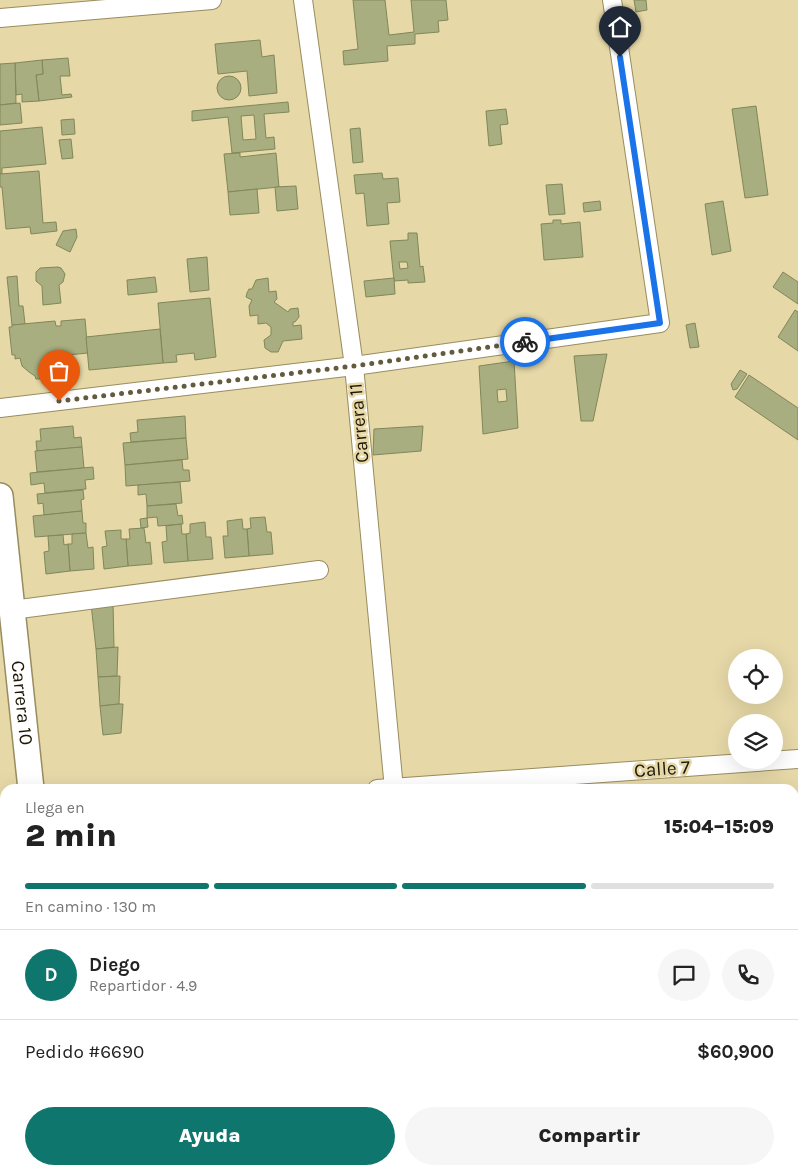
<!DOCTYPE html>
<html lang="es">
<meta charset="utf-8">
<style>
body{margin:0;font-family:Karla,sans-serif;background:#f6f6f6;color:#222;height:100vh;display:flex;flex-direction:column;font-size:19px;white-space:nowrap}
*{box-sizing:border-box;margin:0}
p{font-size:16px;color:#767676}
.icon{flex:none;width:28px;height:28px;fill:none;stroke:currentColor;stroke-width:2;stroke-linecap:round;stroke-linejoin:round}
.map{position:relative;flex:1;overflow:hidden}
.panel{position:absolute;left:0px;top:784px;width:799px;height:391px;display:flex;flex-direction:column;background:#fff;border-radius:15px 15px 0 0;box-shadow:0 5px 20px #0002}
.panel>*{flex:none}
.tools{position:absolute;left:728px;top:649px;display:grid;gap:10px}
.tools a{display:grid;place-items:center;width:55px;height:55px;border-radius:50%;background:#fff;box-shadow:0 5px 20px #0002;font-size:25px}
.pin{position:absolute;display:grid;place-items:center;width:42px;height:42px;color:#fff;margin:-51px -21px;border-radius:50% 50% 50% 0;rotate:-45deg;box-shadow:0 0 5px #0007}
.pin .icon{rotate:45deg}
.courier{position:absolute;display:grid;place-items:center;width:50px;height:50px;margin:-25px;border:4px solid #1a73e8;border-radius:50%;background:#fff;color:#222;box-shadow:0 1px 6px #0007}
.summary em{font-style:normal;font-weight:800}
.summary div{display:flex;flex-direction:column-reverse}
.summary{display:flex;align-items:center;justify-content:space-between;height:85px;padding:0 25px}
h1{font-size:32px;font-weight:800;line-height:38px}
.bar{display:grid;grid-template-columns:repeat(4,1fr);gap:8px 5px;align-content:center;height:60px;padding:0 25px}
.bar i{height:6px;border-radius:4px;background:#e0e0e0}
.bar .selected{background:#0f766e}
.bar p{grid-column:span 4}
.line{display:flex;align-items:center;gap:12px;padding:0 25px;border-top:1px solid #e0e0e0}
.line div{flex:1}
.round{display:grid;place-items:center;flex:none;width:52px;height:52px;border-radius:26px;background:#f6f6f6}
.button{display:flex;gap:10px;margin-top:auto;padding:10px 25px}
.button a{flex:1;height:58px;border-radius:30px;background:#0f766e;color:#fff;font-size:20px;font-weight:800;line-height:58px;text-align:center}
.button a+a{background:#f6f6f6;color:#222}
.map>svg:first-child{display:block}
.building{fill:#a8ae7f;stroke:#818759;fill-rule:evenodd}
.lines{fill:none;stroke-linecap:round;stroke-linejoin:round}
.street-casing{stroke:#998c5e;stroke-width:20}
.secondary-casing{stroke:#998c5e;stroke-width:28}
.street{stroke:#fff;stroke-width:18}
.secondary{stroke:#fff;stroke-width:25}
.done{stroke:#635b3e;stroke-width:5;stroke-dasharray:0 9}
.route{stroke:#1a73e8;stroke-width:6}
.labels{text-anchor:middle;dominant-baseline:central;stroke-width:5;stroke-linejoin:round;paint-order:stroke}
.street-label{font-size:19px;fill:#1d1806;stroke:#e6d8a7}
</style>
<div class="map">
<svg width="798" height="1174" viewBox="0 0 798 1174">
<rect width="100%" height="100%" fill="#e6d8a7"/>
<g class="building">
<path d="M353 0H385L389 35 414 32 411 0H446L448 20 438 21 439 32 415 34V44L387 46 388 61 344 65 343 51 358 49Z"/>
<path d="M634 0H646L647 10 636 12Z"/>
<path d="M260 40 262 57 274 55 277 93 249 96 247 71 218 74 215 44Z"/>
<path d="M68 58 70 76H60L62 95 71 94 72 97 39 101 36 75 43 74 42 60Z"/>
<path d="M42 60 43 74 36 75 39 101 22 102V94L16 95 15 63Z"/>
<path d="M15 63 16 103 0 105V64Z"/>
<circle cx="229" cy="88" r="12"/>
<path d="M288 102 289 112 264 114 266 138 274 137 275 149 232 153 228 117 192 121V111ZM254 115 256 139 243 140 241 116Z"/>
<path d="M20 103 22 123 0 125V105Z"/>
<path d="M756 106 768 195 745 198 732 109Z"/>
<path d="M506 109 508 124 500 125 502 144 489 146 486 111Z"/>
<path d="M74 119 75 134 62 135 61 120Z"/>
<path d="M42 127 46 164 2 168V174H0V131Z"/>
<path d="M360 128 363 162 353 163 350 129Z"/>
<path d="M71 139 73 158 62 159 59 140Z"/>
<path d="M240 153V157L276 153 279 187 228 192 224 154Z"/>
<path d="M39 171 43 223 56 222 57 231 31 234 30 227 6 229 2 187H0V174Z"/>
<path d="M382 173 383 179 398 178 400 202 387 203 389 224 367 226 364 193 356 194 354 175Z"/>
<path d="M562 184 565 214 549 215 546 185Z"/>
<path d="M296 186 298 209 277 211 275 187Z"/>
<path d="M257 189 259 213 230 215 228 192Z"/>
<path d="M600 201 601 210 584 212 583 203Z"/>
<path d="M723 201 731 251 712 255 705 204Z"/>
<path d="M553 220H561V224L580 222 583 257 544 260 541 224 553 223Z"/>
<path d="M76 229 77 237 70 252 56 245 63 231Z"/>
<path d="M408 233H417L420 267 423 266 425 282 408 283V280L394 281 390 241 408 240ZM399 262H407L408 268 400 269Z"/>
<path d="M207 257 209 290 190 292 187 259Z"/>
<path d="M58 267 61 268 65 274 63 282 59 285 61 303 43 305 42 286 36 281V272L40 268Z"/>
<path d="M783 272 798 282V304L773 287Z"/>
<path d="M17 276 19 306H23L25 324 12 325 7 277Z"/>
<path d="M155 277 157 292 128 295 127 280Z"/>
<path d="M268 278 269 292 276 291 277 299 274 302 288 312 290 309 298 308 299 317 295 322H293V326L301 325 302 339 283 341 278 352H271L265 348 264 340 271 335V327L266 323 258 324V315L250 316 249 306 252 300 246 297 247 293 249 289H252L256 280Z"/>
<path d="M394 278 395 294 366 297 364 281Z"/>
<path d="M210 298 216 357 195 360 194 353 176 355 177 362 163 363 158 303Z"/>
<path d="M795 310 798 312V351L778 337Z"/>
<path d="M85 319 88 353 58 356 59 371H55L56 374 40 376V379H36L35 376 29 372 22 366 20 358 15 359V355H12L9 327H12V325L55 321 56 326H61V321Z"/>
<path d="M695 323 699 347 690 348 686 325Z"/>
<path d="M160 329 163 363 89 370 86 337Z"/>
<path d="M607 354 593 421H581L574 356Z"/>
<path d="M514 361 518 428 483 434 479 366ZM506 389 507 401 498 402 497 390Z"/>
<path d="M740 370 747 374 737 389 733 390 731 384Z"/>
<path d="M749 375 798 408V440L735 397Z"/>
<path d="M185 416 186 438 131 442 130 433 138 432 137 420Z"/>
<path d="M73 426 74 438 81 437 82 447 37 451 36 441H41L40 429Z"/>
<path d="M423 426 421 451 373 455 374 429Z"/>
<path d="M186 438 188 459 125 465 123 443Z"/>
<path d="M82 447 84 468 37 472 35 451Z"/>
<path d="M182 460 183 470H189L190 481 126 486 125 465Z"/>
<path d="M93 467 94 479 85 480 86 489 45 493 44 483 31 485 30 473Z"/>
<path d="M180 482 182 503 147 506 146 494 138 495V485Z"/>
<path d="M83 490 84 499 81 500 82 511 44 515 43 503 38 504 37 494Z"/>
<path d="M176 504 178 516 182 515 183 524 158 526 157 517 147 518V506Z"/>
<path d="M82 511 83 523H86V533L35 537 33 516Z"/>
<path d="M265 517 267 532H271L273 554 249 556 247 529 251 528 250 518Z"/>
<path d="M147 518 148 527 141 528 140 519Z"/>
<path d="M242 519 243 529H247L249 556 225 558 223 536H228L227 521Z"/>
<path d="M205 522 206 537H211L213 559 188 561 186 534 190 533V524Z"/>
<path d="M181 524 182 534H186L188 561 164 563 162 542 167 541 166 526Z"/>
<path d="M144 528 146 543 150 542 152 564 128 566 126 539H130L129 529Z"/>
<path d="M121 530V539H126L128 566 104 569 102 547 107 546 105 531Z"/>
<path d="M86 533 88 548 93 547 94 569 70 571 68 544H72V534Z"/>
<path d="M63 535 64 545 68 544 70 571 46 574 44 552 49 551 48 536Z"/>
<path d="M113 602 114 647 96 649 91 604Z"/>
<path d="M118 647 117 676 98 677 96 649Z"/>
<path d="M120 676 119 704 100 706 98 677Z"/>
<path d="M119 704H123L121 733 103 735 100 706Z"/>
<rect x="794" y="800" width="3" height="24"/>
<path d="M3 1163H5V1170H39V1174H4Z"/>
<path d="M102 1170H121L122 1174H103Z"/>
<path d="M121 1170H152L153 1174H122Z"/>
<path d="M152 1170H192L193 1174H179L178 1170 172 1171V1174H153Z"/>
<path d="M192 1170H258L259 1174H235L234 1171 221 1174H193Z"/>
<path d="M258 1170H289L290 1174H259Z"/>
<path d="M289 1170H321L322 1174H290Z"/>
<path d="M363 1170H383L384 1174H353L364 1172Z"/>
<path d="M614 1170H678L679 1174H616Z"/>
</g>
<g class="lines">
<defs>
<g id="street">
<path d="M303 0 354 366 394 789"/>
<path d="M0 18 212 0"/>
<path d="M0 408 354 366 660 323 612 0"/>
<path d="M12 610 319 570"/>
<path d="M377 789 798 759"/>
<path d="M0 816 5 815"/>
<path d="M794 894 798 892"/>
<path d="M0 1131 5 1130"/>
<path d="M514 1170 516 1174"/>
</g>
<g id="secondary">
<path id="s1" d="M0 496 31 789"/>
<path d="M80 1170V1174"/>
</g>
</defs>
<use href="#street" class="street-casing"/>
<use href="#secondary" class="secondary-casing"/>
<use href="#street" class="street"/>
<use href="#secondary" class="secondary"/>
</g>
<g class="lines">
<path class="done" d="M59 401 354 366 525 342"/>
<path class="route" d="M525 342 660 323 620 57"/>
</g>
<g class="labels">
<g class="street-label">
<text transform="translate(359 423) rotate(-95)">Carrera 11</text>
<text stroke="none"><textPath href="#s1" startOffset="208">Carrera 10</textPath></text>
<text transform="translate(662 769) rotate(-4)">Calle 7</text>
</g>
</g>
</svg>
<div class="tools">
<a><svg class="icon" aria-label="locate" viewBox="0 0 24 24"><circle cx="12" cy="12" r="6"/><path d="M12 2v4M12 18v4M2 12h4M18 12h4"/></svg></a>
<a><svg class="icon" aria-label="layers" viewBox="0 0 24 24"><path d="M12 4l9 5-9 5-9-5zM3 14l9 5 9-5"/></svg></a>
</div>
<div class="pin" style="left:59px;top:401px;background:#ea580c"><svg class="icon" aria-label="bag" viewBox="0 0 24 24"><path d="M5 8h14l-1 12H6zM9 8a3 3 0 0 1 6 0"/></svg></div>
<div class="pin" style="left:620px;top:57px;background:#1f2937"><svg class="icon" aria-label="home" viewBox="0 0 24 24"><path d="M3 11l9-7 9 7M6 9v11h12V9"/></svg></div>
<div class="courier" style="left:525px;top:342px"><svg class="icon" aria-label="bike" viewBox="0 0 24 24"><circle cx="6" cy="16" r="4"/><circle cx="18" cy="16" r="4"/><path d="M6 16l4-8h5l3 8M10 8l3 8H6M13 5h3"/></svg></div>
<section class="panel">
<div class="summary"><div><h1>2 min</h1><p>Llega en</p></div><em>15:04–15:09</em></div>
<div class="bar"><i class="selected"></i><i class="selected"></i><i class="selected"></i><i></i><p>En camino · 130 m</p></div>
<div class="line" style="height:90px"><b class="round" style="background:#0f766e;color:#fff">D</b><div><b>Diego</b><p>Repartidor · 4.9</p></div><a class="round"><svg class="icon" aria-label="chat" viewBox="0 0 24 24"><path d="M4 5h16v11H9l-5 4z"/></svg></a><a class="round"><svg class="icon" aria-label="phone" viewBox="0 0 24 24"><path d="M5 4h4l2 5-3 2q2 4 5 5l2-3 5 2v4C11 20 4 13 5 4z"/></svg></a></div>
<div class="line" style="height:65px"><div>Pedido #6690</div><b>$60,900</b></div>
<div class="button"><a>Ayuda</a><a>Compartir</a></div>
</section>
</div>
